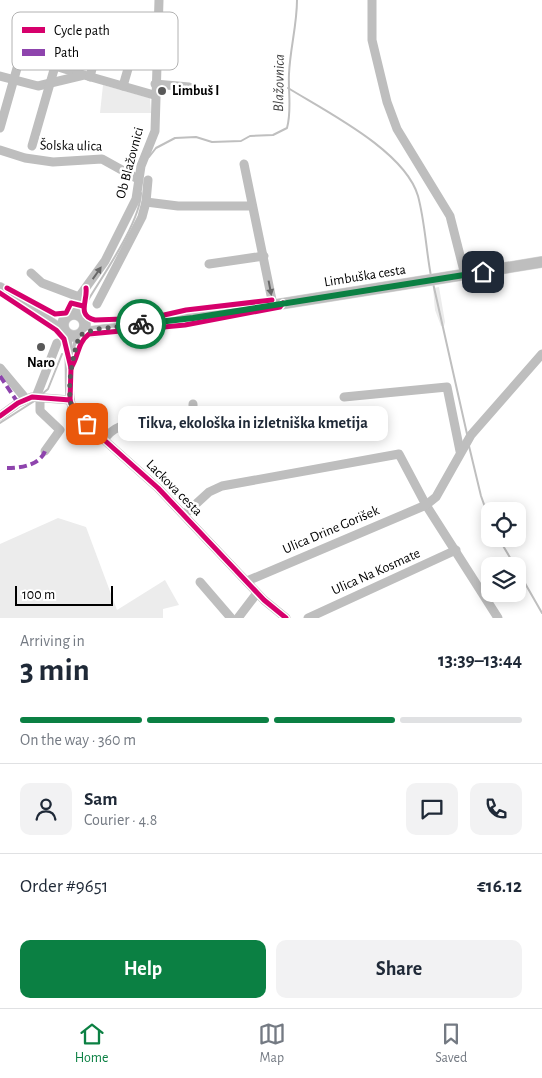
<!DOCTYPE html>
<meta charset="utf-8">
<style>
body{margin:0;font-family:"Alegreya Sans",sans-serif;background:#f2f2f3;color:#1f2937;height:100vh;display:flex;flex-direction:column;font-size:19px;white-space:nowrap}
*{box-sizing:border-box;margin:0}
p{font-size:16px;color:#747a83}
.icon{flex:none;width:28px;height:28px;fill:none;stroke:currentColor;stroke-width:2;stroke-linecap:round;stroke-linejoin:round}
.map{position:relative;height:618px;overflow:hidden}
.panel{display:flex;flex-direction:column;background:#fff;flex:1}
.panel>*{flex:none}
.tools{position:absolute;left:481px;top:502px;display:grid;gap:10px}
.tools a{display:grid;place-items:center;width:45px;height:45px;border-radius:10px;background:#fff;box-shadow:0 2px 12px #0003;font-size:25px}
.scale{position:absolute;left:15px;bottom:12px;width:98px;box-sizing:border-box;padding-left:5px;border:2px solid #000;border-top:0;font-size:14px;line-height:18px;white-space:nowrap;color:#000;-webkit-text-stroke:4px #fff;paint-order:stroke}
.pin{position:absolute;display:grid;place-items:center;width:42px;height:42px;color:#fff;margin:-21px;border-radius:10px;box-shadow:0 2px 8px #0006}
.courier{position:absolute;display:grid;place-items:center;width:50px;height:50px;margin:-25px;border:4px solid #0b8043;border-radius:50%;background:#fff;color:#222;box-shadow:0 1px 6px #0007}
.bubble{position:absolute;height:35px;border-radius:10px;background:#fff;box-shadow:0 2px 12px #0003;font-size:16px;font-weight:700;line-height:35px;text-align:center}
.head em{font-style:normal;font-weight:700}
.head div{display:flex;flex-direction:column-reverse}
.head{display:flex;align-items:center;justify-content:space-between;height:85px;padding:0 20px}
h1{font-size:32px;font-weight:700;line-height:38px}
.bar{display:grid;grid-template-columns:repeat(4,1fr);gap:8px 5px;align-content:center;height:60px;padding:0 20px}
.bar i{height:6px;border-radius:4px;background:#e0e1e3}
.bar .current{background:#0b8043}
.bar p{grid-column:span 4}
.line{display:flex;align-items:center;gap:12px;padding:0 20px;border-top:1px solid #e0e1e3}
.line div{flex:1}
.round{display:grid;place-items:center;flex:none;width:52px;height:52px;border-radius:10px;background:#f2f2f3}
.cta{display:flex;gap:10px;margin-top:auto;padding:10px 20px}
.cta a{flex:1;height:58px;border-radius:10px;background:#0b8043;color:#fff;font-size:20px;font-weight:700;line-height:58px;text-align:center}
.cta a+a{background:#f2f2f3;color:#1f2937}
.tabs{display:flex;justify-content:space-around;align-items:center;height:70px;border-top:1px solid #e0e1e3;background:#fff;font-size:14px;color:#747a83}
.tabs a{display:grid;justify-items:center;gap:2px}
.tabs .current{color:#0b8043}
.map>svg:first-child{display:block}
.green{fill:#ececec}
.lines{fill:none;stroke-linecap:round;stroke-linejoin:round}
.stream{stroke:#bfbfbf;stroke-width:2}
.major-casing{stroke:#dbdbdb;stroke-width:12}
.minor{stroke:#bebebe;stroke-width:9}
.major{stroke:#bebebe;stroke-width:11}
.quiet{stroke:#8e44ad;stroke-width:4;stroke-dasharray:8 4;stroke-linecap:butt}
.cycleway-casing{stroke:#fff;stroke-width:8}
.cycleway{stroke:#d6006c;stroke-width:5}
.oneway{fill:#686868}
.done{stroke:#595959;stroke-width:5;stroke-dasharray:0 9}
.route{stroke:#0b8043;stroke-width:6}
.poi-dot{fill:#595959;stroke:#fff;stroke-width:2}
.labels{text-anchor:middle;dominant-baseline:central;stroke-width:5;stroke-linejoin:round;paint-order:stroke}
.poi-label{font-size:14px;font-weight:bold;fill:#000;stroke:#fff;text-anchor:start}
.street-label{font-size:14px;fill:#000;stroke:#fff}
.water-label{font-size:15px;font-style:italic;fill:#444;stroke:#fff}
.key{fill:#fff;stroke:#b2b2b2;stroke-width:1}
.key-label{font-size:14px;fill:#000}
</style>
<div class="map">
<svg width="542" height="618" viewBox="0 0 542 618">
<rect width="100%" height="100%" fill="#fff"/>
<g class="green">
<path d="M103 85 150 98 151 113H100Z"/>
<path d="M439 287 445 322 444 326H441L435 310 433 288Z"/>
<path d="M58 518 86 527 117 610 165 580 179 605 163 609V618H0V544Z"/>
</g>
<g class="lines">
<g class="stream">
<path d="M288 88C327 112 405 151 418 196 425 222 426 250 431 276"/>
<path d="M149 157 156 148 175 138 196 137 212 142 241 141 250 136 273 135 287 128C292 110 288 92 289 74 290 49 297 25 297 0"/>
<path d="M433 283 467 434"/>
<path d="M87 302C103 275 140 223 141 193"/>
<path d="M41 395 48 389 62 354"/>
<path d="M0 423 36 400"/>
<path d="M469 446 481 496 490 521"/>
<path d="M499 539 515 566"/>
<path d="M518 571 542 613"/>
</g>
<defs>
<g id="major">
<path d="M0 288 64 332"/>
<circle cx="74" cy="325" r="11"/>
<path d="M83 333 193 318 542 262"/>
</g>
</defs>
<use href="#major" class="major-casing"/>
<g class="minor">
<path d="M372 0V40L387 102 397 129 450 216 465 275"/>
<path d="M55 66 81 74"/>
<path d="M0 76 38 86 84 75 154 95"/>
<path d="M90 77 98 45"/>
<path d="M155 84 189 87"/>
<path d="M123 86 132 55"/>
<path d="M0 128 29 26"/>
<path d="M32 146 64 35"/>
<path d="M0 150 25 158 53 162 102 159 138 179"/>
<path d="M244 164 273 305"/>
<path d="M146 202 178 206H252"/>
<path d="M209 264 264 256"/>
<path d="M31 273 42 283 79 297 69 315"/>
<path d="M97 304 142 217 146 202 148 180"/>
<path d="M80 316 79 297 105 261 136 199 141 166 155 131 159 0"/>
<path d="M66 334C73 358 65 394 74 413L158 488 264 600 286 618"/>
<path d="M73 360 80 335"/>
<path d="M0 368 26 399"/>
<path d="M36 397 57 343"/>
<path d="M40 397V411L60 430 45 451"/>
<path d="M344 397 447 387 460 451"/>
<path d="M0 416 18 403 32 397 70 400"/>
<path d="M105 438C126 410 175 431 189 418 194 415 193 409 193 404"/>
<path d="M185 514 209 492 222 486 399 454 426 505 498 618"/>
<path d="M247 581 426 505 436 497 471 435 542 354"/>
<path d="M200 582 231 618"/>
<path d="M238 618 257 593"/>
<path d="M308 618 456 550"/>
</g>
<use href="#major" class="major"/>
<g class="quiet">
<path d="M0 376 18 403"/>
<path d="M7 468C21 468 40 465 45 451"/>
</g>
<defs>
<g id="cycleway">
<path d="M7 288 55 314 66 313 71 303 83 306"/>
<path d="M86 288C88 301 76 315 95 320L151 318 186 310 272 300"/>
<path d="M0 293 56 330 64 339 71 368 70 400 74 413 158 488 264 600 286 618"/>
<path d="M71 368C79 356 77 343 89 334L185 325 280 307 283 303"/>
<path d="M0 416 18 403 32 397 70 400"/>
</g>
</defs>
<use href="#cycleway" class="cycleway-casing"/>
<use href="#cycleway" class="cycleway"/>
</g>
<defs><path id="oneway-solid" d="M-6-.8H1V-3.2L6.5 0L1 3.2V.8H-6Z" transform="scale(1.25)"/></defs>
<g class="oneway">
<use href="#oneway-solid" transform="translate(97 273) rotate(-55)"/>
<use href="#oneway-solid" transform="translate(270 288) rotate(79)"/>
</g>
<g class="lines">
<path class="done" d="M87 424C82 421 75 416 73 410 65 393 73 352 80 335L96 329 141 324"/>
<path class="route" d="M141 324 193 318 483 272"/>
</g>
<g class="poi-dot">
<circle cx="162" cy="91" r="5"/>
<circle cx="41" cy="347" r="5"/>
</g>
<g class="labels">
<g class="poi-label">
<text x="172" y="91">Limbuš I</text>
<text x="41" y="363" text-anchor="middle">Naro</text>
</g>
<g class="street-label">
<text transform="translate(71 146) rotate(1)">Šolska ulica</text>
<text transform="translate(130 163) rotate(-75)">Ob Blažovnici</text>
<text transform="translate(365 276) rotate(-9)">Limbuška cesta</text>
<text transform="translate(174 488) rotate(45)">Lackova cesta</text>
<text transform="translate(331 530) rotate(-23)">Ulica Drine Gorišek</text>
<text transform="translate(376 572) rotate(-24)">Ulica Na Kosmate</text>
</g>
<g class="water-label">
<text transform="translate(279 83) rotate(-89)">Blažovnica</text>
</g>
</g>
<rect x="12" y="12" width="166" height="58" rx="8" class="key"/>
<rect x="22" y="27" width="23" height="6" fill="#d6006c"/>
<rect x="22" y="49" width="23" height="7" fill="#8e44ad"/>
<g class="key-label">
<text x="54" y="35">Cycle path</text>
<text x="54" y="57">Path</text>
</g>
</svg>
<div class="tools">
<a><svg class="icon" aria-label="locate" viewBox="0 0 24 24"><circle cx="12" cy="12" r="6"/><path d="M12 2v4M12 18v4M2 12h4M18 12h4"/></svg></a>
<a><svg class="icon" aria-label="layers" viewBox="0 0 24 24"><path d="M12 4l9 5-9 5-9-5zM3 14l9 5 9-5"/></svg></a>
</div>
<div class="scale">100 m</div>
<div class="pin" style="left:87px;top:424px;background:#ea580c"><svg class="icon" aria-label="bag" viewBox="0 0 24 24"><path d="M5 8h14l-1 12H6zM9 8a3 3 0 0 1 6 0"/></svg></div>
<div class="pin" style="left:483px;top:272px;background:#1f2937"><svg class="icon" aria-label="home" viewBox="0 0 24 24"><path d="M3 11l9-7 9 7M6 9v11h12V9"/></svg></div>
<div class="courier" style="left:141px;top:324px"><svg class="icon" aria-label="bike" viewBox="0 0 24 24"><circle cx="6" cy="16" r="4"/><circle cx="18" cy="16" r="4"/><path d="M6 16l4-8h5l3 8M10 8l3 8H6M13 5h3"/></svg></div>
<div class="bubble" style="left:118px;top:406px;width:270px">Tikva, ekološka in izletniška kmetija</div>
</div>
<section class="panel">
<div class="head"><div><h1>3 min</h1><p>Arriving in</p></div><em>13:39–13:44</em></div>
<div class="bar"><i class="current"></i><i class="current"></i><i class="current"></i><i></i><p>On the way · 360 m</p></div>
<div class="line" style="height:90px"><a class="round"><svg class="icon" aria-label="person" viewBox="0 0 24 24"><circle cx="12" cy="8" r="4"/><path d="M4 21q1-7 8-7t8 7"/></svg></a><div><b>Sam</b><p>Courier · 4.8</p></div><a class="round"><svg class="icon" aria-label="chat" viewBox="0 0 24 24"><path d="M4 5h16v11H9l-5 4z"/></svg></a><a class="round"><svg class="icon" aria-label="phone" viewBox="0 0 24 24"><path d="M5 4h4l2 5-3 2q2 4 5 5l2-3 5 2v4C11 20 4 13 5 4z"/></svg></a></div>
<div class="line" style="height:65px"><div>Order #9651</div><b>€16.12</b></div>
<div class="cta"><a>Help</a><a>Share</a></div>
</section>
<nav class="tabs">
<a class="current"><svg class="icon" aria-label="home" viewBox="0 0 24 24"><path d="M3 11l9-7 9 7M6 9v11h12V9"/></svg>Home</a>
<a><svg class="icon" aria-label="map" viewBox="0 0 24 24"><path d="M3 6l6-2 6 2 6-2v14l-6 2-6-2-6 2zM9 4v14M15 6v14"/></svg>Map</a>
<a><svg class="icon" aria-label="saved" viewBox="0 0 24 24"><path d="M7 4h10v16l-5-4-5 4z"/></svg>Saved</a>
</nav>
